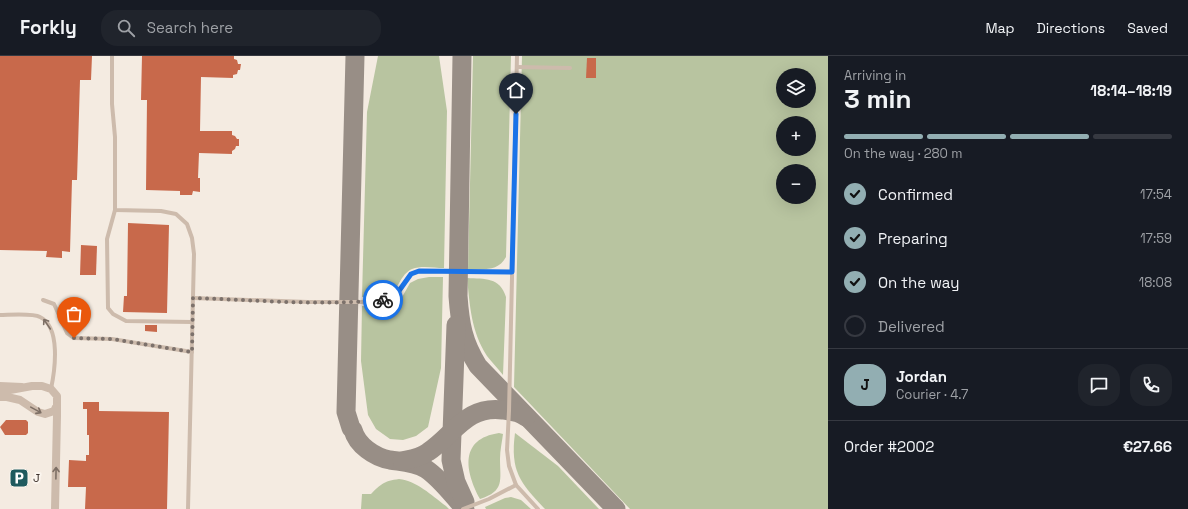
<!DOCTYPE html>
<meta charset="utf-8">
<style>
body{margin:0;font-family:"Space Grotesk",sans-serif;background:#20242c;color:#f1f3f6;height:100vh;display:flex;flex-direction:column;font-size:15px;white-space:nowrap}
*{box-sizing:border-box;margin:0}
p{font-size:13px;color:#9ea1a6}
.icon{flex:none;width:22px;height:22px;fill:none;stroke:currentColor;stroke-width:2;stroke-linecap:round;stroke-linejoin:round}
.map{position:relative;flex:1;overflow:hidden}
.drawer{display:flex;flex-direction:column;background:#171b24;width:360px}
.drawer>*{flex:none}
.tools{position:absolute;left:776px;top:12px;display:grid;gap:8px}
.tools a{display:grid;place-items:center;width:40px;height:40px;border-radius:50%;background:#171b24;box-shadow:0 4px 16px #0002;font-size:20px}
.pin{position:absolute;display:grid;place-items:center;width:34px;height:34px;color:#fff;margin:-41px -17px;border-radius:50% 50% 50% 0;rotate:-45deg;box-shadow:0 0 4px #0007}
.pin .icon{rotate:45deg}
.courier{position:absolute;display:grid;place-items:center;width:40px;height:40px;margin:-20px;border:3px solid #1a73e8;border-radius:50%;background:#fff;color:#222;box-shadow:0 1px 5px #0007}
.overview em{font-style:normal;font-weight:700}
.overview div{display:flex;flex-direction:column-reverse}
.overview{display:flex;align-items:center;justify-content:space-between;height:68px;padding:0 16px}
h1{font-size:26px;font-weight:700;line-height:30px}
.bar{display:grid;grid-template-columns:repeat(4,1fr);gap:6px 4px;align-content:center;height:48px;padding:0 16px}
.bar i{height:5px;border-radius:3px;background:#363941}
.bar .current{background:#92aeb2}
.bar p{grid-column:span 4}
.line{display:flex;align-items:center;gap:10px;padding:0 16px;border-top:1px solid #363941}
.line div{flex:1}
.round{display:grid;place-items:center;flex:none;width:42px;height:42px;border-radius:16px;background:#20242c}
ol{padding:0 16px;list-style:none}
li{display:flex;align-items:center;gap:12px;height:44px}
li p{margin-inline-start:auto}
li .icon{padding:4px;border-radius:50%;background:#92aeb2;color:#111;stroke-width:4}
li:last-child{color:#9ea1a6}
li i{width:22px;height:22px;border:2px solid #363941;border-radius:50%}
header{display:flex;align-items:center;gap:24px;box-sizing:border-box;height:56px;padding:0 20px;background:#171b24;border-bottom:1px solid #363941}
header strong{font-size:19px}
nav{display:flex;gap:22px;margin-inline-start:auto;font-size:14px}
.search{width:280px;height:36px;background:#20242c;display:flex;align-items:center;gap:10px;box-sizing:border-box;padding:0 14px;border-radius:16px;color:#9ea1a6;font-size:15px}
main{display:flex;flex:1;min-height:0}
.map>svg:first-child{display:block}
.green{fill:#b8c4a0;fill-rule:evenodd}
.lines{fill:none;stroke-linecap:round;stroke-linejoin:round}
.taxiway{stroke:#988e86;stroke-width:19}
.building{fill:#c8694b}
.lane{stroke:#cdbbac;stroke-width:4}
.street{stroke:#cdbbac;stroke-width:8}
.oneway{stroke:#7d6f65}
.done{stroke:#7c716b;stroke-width:4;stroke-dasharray:0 7.2}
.route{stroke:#1a73e8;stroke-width:5}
.labels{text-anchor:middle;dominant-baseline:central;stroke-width:4;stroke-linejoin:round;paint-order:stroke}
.poi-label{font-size:12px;fill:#3b302b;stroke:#fbf5ee;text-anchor:start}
</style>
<header>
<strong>Forkly</strong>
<div class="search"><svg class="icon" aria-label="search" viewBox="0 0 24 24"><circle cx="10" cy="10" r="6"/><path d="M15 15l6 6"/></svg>Search here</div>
<nav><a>Map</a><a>Directions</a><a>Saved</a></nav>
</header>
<main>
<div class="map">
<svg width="828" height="453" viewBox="0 0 828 453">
<rect width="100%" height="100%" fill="#f4ebe1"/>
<g class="green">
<path d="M378 0H439L447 55 444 212C434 212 422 209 412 213 400 218 399 235 387 239 379 242 370 241 362 241L367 56Z"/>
<path d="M473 0H511L506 201C498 216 483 213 468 213Z"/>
<path d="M522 0H828V453H630L514 331ZM783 19H809V45H783ZM783 67H809V93H783ZM783 115H809V141H783Z"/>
<path d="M429 221H443L441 312 428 371 416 380 403 384 390 383 376 373 368 359 361 305 362 250H386L401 243 410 227 418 223Z"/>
<path d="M467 222C485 223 500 221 506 241L503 319C498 313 492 306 487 300 471 275 470 250 467 222Z"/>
<path d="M499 377 503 378C502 386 500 394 500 403 500 424 505 435 480 443 465 415 459 383 499 377Z"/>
<path d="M515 377 558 410 599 453H545C520 427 510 415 515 377Z"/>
<path d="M399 423C417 425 431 439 446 450L449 453H361L362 438H371C381 428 384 425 399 423Z"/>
<path d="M511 441 521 444 531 453H486L485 451 505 442Z"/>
</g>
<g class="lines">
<g class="taxiway">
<path d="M355 0 346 356 351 372 353 374C357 389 374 401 390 404 403 406 414 406 426 413 441 423 453 440 465 453"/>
<path d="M462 0 458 240C460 268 463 286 478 310L616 453"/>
<path d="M456 269 451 404 456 426 465 446"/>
<path d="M402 405C411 403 420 402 428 396 454 379 466 349 503 354 514 356 517 355 526 361"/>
</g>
</g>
<g class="building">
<path d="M0 0H92L91 24H80L77 124H72L70 196 62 195V202L46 201 47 195 0 194Z"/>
<path d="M142 0H234V3L237 4 238 8H241L240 14H238L237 18 233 19V22L201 21 200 75H232V79L235 80 237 83H239V90H236L235 93 232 95V98L199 97 198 122H200V136L193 135 192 139H180V135L146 134 147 44H141Z"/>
<path d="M587 2H596V22H586Z"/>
<path d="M128 167 169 169 167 257 123 256 124 240H127Z"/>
<path d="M81 189 97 190 96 219H80Z"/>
<path d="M145 269H157V276L145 275Z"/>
<path d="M83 346H99V355L169 356 167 453H85L86 431H68L69 404 86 405V399H89V379H87V353H83Z"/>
<path d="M6 364H26L28 366V377L26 379H5L0 371Z"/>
</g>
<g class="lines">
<g class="lane">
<path d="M112 0V48L115 81V154L161 155 176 158 187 168 192 182 194 198 188 453"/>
<path d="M517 0 509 355 507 394 509 410 516 429 538 453"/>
<path d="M517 11 570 12"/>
<path d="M115 154 107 183 108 252 113 258 126 265 192 266"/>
<path d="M193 242 308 246H361L385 244 396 239 411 218 419 215 512 216"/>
<path d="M43 244 54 248 67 277 74 282 112 283 192 296"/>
<path d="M0 259C9 259 33 257 40 261 61 271 55 314 51 333"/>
<path d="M0 328 22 329"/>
<path d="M463 453 489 443 516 429"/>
</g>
<g class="street">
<path d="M0 334H10L32 330H42L51 333 57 340V349L54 355 45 358 38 356 20 344 7 341H0"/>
<path d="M55 453 57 360V350"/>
</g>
</g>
<defs><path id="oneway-shaft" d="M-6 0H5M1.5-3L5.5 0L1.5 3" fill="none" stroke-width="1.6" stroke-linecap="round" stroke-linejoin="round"/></defs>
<g class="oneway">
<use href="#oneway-shaft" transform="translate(47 268) rotate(-124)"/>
<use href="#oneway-shaft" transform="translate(36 354) rotate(29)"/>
<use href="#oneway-shaft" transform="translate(56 417) rotate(-89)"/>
</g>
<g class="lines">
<path class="done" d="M74 282 112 283 192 296 193 242C256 244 320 250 383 244"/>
<path class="route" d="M383 244 396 239 411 218 419 215 512 216 516 58"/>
</g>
<defs>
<symbol id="parking-square" viewBox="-11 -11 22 22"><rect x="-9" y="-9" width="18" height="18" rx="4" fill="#1f5a5e" stroke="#fbf5ee"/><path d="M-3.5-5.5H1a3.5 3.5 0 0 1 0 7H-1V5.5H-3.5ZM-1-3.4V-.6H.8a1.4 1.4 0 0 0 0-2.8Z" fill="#fff"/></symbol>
</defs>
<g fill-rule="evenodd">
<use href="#parking-square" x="8" y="411" width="22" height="22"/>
</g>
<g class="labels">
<g class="poi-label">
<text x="33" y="422">J</text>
</g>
</g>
</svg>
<div class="tools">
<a><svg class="icon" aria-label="layers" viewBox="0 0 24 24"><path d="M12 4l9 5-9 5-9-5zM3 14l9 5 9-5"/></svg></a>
<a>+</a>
<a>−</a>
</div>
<div class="pin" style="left:74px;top:282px;background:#ea580c"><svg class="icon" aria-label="bag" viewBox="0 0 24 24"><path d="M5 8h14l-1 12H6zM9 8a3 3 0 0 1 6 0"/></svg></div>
<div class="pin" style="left:516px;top:58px;background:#1f2937"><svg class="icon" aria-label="home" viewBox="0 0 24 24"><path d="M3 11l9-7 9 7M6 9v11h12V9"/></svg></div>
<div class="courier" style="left:383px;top:244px"><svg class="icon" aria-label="bike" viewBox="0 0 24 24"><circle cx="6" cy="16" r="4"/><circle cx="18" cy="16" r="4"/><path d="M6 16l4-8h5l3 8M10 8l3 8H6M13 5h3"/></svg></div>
</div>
<section class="drawer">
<div class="overview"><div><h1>3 min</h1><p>Arriving in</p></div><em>18:14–18:19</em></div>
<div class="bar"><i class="current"></i><i class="current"></i><i class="current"></i><i></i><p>On the way · 280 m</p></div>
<ol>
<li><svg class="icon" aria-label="check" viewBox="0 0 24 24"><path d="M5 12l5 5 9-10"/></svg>Confirmed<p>17:54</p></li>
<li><svg class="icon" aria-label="check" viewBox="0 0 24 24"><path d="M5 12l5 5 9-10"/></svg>Preparing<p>17:59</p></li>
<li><svg class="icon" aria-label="check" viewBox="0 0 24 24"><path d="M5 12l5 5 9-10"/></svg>On the way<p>18:08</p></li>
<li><i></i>Delivered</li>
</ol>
<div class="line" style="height:72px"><b class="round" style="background:#92aeb2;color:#111">J</b><div><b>Jordan</b><p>Courier · 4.7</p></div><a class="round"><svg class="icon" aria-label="chat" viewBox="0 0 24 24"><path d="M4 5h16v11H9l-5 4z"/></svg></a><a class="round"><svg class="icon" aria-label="phone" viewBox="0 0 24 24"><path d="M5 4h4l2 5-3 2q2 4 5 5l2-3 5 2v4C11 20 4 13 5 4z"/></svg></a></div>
<div class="line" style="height:52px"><div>Order #2002</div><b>€27.66</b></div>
</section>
</main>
